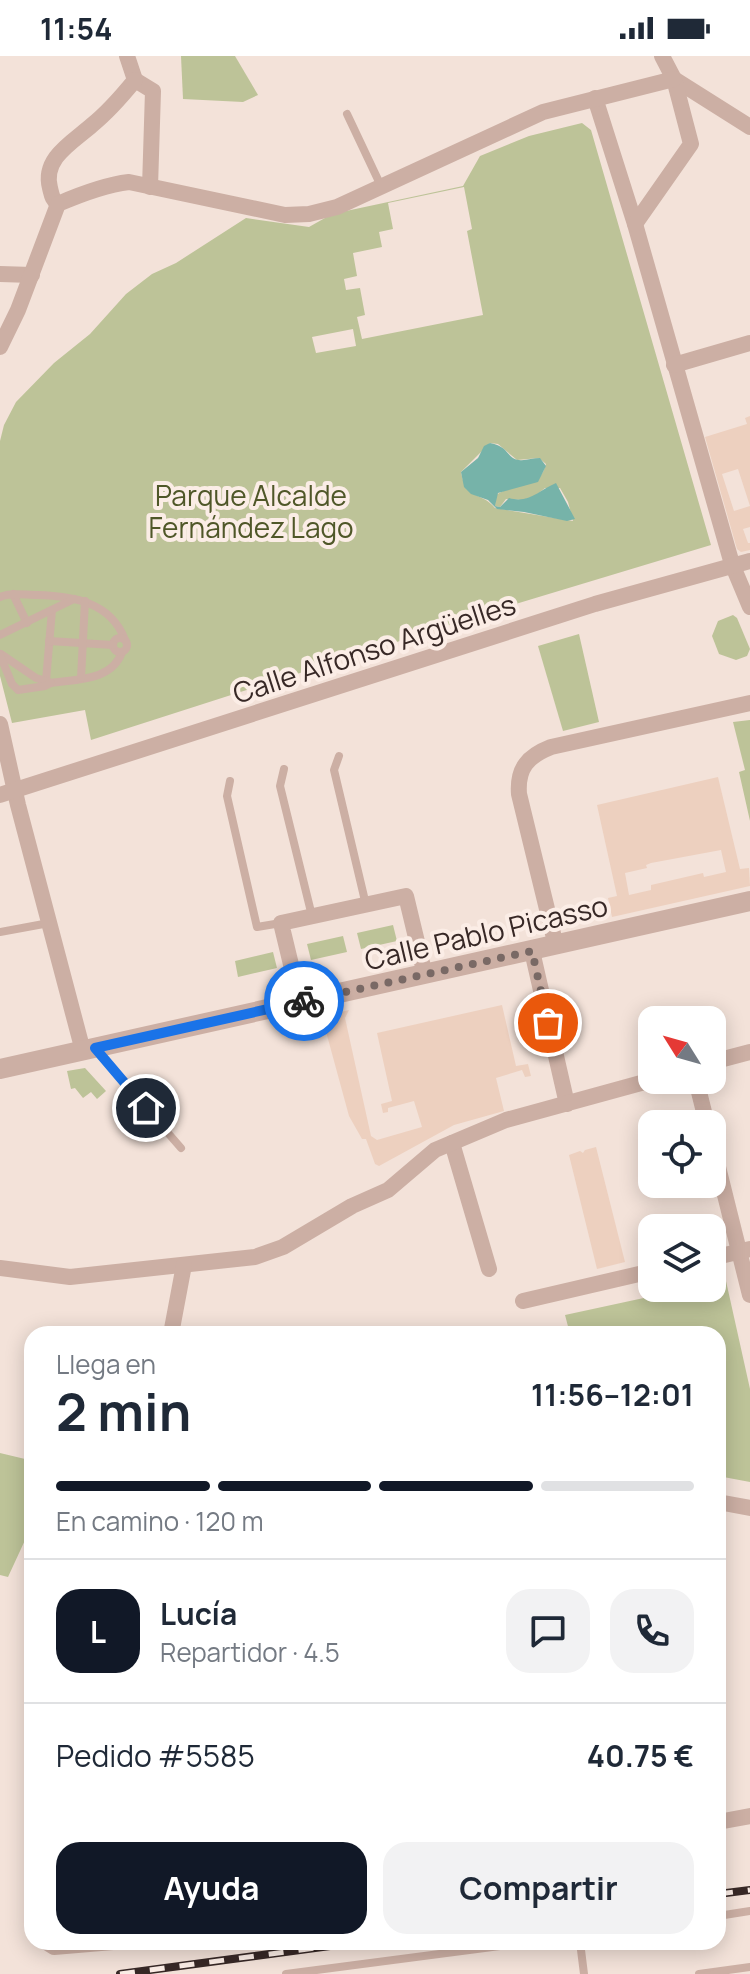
<!DOCTYPE html>
<html lang="es">
<meta charset="utf-8">
<style>
body{margin:0;font-family:Manrope,sans-serif;background:#f2f2f3;color:#1f2937;height:100vh;display:flex;flex-direction:column;font-size:30px;white-space:nowrap}
*{box-sizing:border-box;margin:0}
p{font-size:26px;color:#747a83}
.icon{flex:none;width:44px;height:44px;fill:none;stroke:currentColor;stroke-width:2;stroke-linecap:round;stroke-linejoin:round}
.map{position:relative;flex:1;overflow:hidden}
.details{position:absolute;left:24px;top:1270px;width:702px;height:624px;display:flex;flex-direction:column;background:#fff;border-radius:24px;box-shadow:0 4px 20px #0003}
.details>*{flex:none}
.needle{width:52px;rotate:307deg}
.buttons{position:absolute;left:638px;top:950px;display:grid;gap:16px}
.buttons a{display:grid;place-items:center;width:88px;height:88px;border-radius:16px;background:#fff;box-shadow:0 4px 20px #0003;font-size:40px}
.pin{position:absolute;display:grid;place-items:center;width:68px;height:68px;color:#fff;margin:-34px;border:4px solid #fff;border-radius:50%;box-shadow:0 2px 8px #0007}
.courier{position:absolute;display:grid;place-items:center;width:80px;height:80px;margin:-40px;border:6px solid #1a73e8;border-radius:50%;background:#fff;color:#222;box-shadow:0 2px 10px #0007}
.headline em{font-style:normal;font-weight:700}
.headline div{display:flex;flex-direction:column-reverse}
.headline{display:flex;align-items:center;justify-content:space-between;height:136px;padding:0 32px}
h1{font-size:52px;font-weight:700;line-height:60px}
.bar{display:grid;grid-template-columns:repeat(4,1fr);gap:12px 8px;align-content:center;height:96px;padding:0 32px}
.bar i{height:10px;border-radius:6px;background:#e0e1e3}
.bar .selected{background:#111827}
.bar p{grid-column:span 4}
.line{display:flex;align-items:center;gap:20px;padding:0 32px;border-top:2px solid #e0e1e3}
.line div{flex:1}
.round{display:grid;place-items:center;flex:none;width:84px;height:84px;border-radius:24px;background:#f2f2f3}
.primary-button{display:flex;gap:16px;margin-top:auto;padding:16px 32px}
.primary-button a{flex:1;height:92px;border-radius:24px;background:#111827;color:#fff;font-size:32px;font-weight:700;line-height:92px;text-align:center}
.primary-button a+a{background:#f2f2f3;color:#1f2937}
.status{display:flex;justify-content:space-between;align-items:center;height:56px;padding:0 40px;background:#fff;direction:ltr}
.status svg{height:22px;fill:currentColor}
.map>svg:first-child{display:block}
.green{fill:#bdc398;fill-rule:evenodd}
.plaza{fill:#edd0bf;fill-rule:evenodd}
.water{fill:#76b3a9}
.lines{fill:none;stroke-linecap:round;stroke-linejoin:round}
.service{stroke:#ccafa4;stroke-width:8}
.minor{stroke:#ccafa4;stroke-width:16}
.tertiary{stroke:#ccafa4;stroke-width:20}
.rail-casing{stroke:#372826;stroke-width:8}
.rail{stroke:#fbede6;stroke-width:5;stroke-dasharray:15;stroke-linecap:butt}
.done{stroke:#796965;stroke-width:8;stroke-dasharray:0 14.4}
.route{stroke:#1a73e8;stroke-width:10}
.labels{text-anchor:middle;dominant-baseline:central;stroke-width:8;stroke-linejoin:round;paint-order:stroke}
.park-label{font-size:28px;fill:#4f5728;stroke:#fbede6}
.street-label{font-size:28px;fill:#372826;stroke:#fbede6}
</style>
<div class="status"><b>11:54</b><svg viewBox="0 0 49 12"><path d="M0 12V9h3v3zM5 12V6h3v6zM10 12V3h3v9zM15 12V0h3v12zM26 1h20v11H26zM47 4h2v5h-2z"/></svg></div>
<div class="map">
<svg width="750" height="1918" viewBox="0 0 750 1918">
<rect width="100%" height="100%" fill="#f3e2d9"/>
<g class="green">
<path d="M181 0H235L258 39 243 46 183 43Z"/>
<path d="M582 67 591 74 711 489 509 550 91 684 85 654 12 667 0 620V385L4 369 16 346 54 307 90 278 126 238 152 218 176 207 246 162 309 171 332 158 463 130 480 100 529 80ZM464 131 472 173 467 175 483 259 362 283 357 261 365 259 360 232 346 234 344 223 357 220 353 197 382 191 379 176 393 173 388 147ZM353 273 356 290 316 297 312 281ZM490 387 498 388 517 404 539 402 546 408C540 434 513 427 496 439L495 450 500 451 506 443 523 444 535 440 545 432H560L568 446 573 465 495 452C481 435 466 445 461 416Z"/>
<path d="M733 559 737 562 750 593 747 600 736 604 719 598 712 580 718 565Z"/>
<path d="M579 578 599 666 563 675 538 590Z"/>
<path d="M750 664V765L739 716 745 714 733 666Z"/>
<path d="M393 869 397 885 361 893 357 877Z"/>
<path d="M343 880 347 896 311 904 307 888Z"/>
<path d="M273 896 277 912 238 921 235 905Z"/>
<path d="M85 1012 106 1035 97 1043 91 1036 83 1042 75 1032 71 1033 67 1015Z"/>
<path d="M726 1225 750 1333V1426L718 1420V1278H570L565 1259 690 1232H712V1227Z"/>
<path d="M0 1397 25 1403 28 1399 32 1400V1469L8 1521 0 1519Z"/>
</g>
<g class="plaza">
<path d="M750 360V471L743 473 748 487H750V494L741 496 737 493 705 381 747 368 745 362ZM738 413 750 450 734 455 722 418Z"/>
<path d="M718 721 740 813 749 812 750 830 612 861 608 842 617 840 597 749ZM721 794 726 816 704 821 703 817 651 829V834L629 839 625 817 647 812 646 809 651 807Z"/>
<path d="M502 949 516 1010 528 1008 531 1020 525 1021 522 1014 496 1022 504 1055 454 1069 379 1110 375 1108 366 1083H362L349 1060 322 961 349 954 345 962 371 1080 377 1084 422 1071 414 1045 388 1052V1056L383 1057 381 1048 392 1045 377 977Z"/>
<path d="M596 1091 625 1206 597 1213 569 1099 580 1095 583 1097 585 1094Z"/>
</g>
<path class="water" d="M490 387C509 390 507 403 519 404 525 405 533 402 540 402L546 410 538 426 498 437 495 450 500 451 509 442C529 448 539 434 556 427L575 463 567 465 524 456 497 453 488 444 471 438 464 431 461 416 478 402 484 390Z"/>
<g class="lines">
<g class="service">
<path d="M347 58 381 130"/>
<path d="M13 538 27 567"/>
<path d="M0 541C11 536 25 539 37 539 73 540 111 546 125 584"/>
<path d="M52 554 46 625 51 627C77 623 112 625 122 596"/>
<path d="M0 579 74 543"/>
<circle cx="120" cy="589" r="7"/>
<path d="M49 585 113 589"/>
<path d="M1 598 36 622 46 625"/>
<path d="M0 599 12 628 18 634 45 630 51 627"/>
<path d="M81 622 85 545"/>
<path d="M339 700 334 714 366 849"/>
<path d="M284 713 280 730 312 860"/>
<path d="M230 725 227 740 257 871 281 867"/>
<path d="M0 876 49 867"/>
<path d="M95 993 181 1092"/>
<path d="M718 1860 750 1855"/>
<path d="M580 1886 584 1918"/>
<path d="M286 1918 531 1886"/>
<path d="M699 1918 750 1911"/>
</g>
<g class="minor">
<path d="M127 0 135 24"/>
<path d="M674 23 750 71"/>
<path d="M135 24 153 35 150 131"/>
<path d="M595 42 635 168 732 508 750 551"/>
<path d="M58 148C52 143 52 140 50 132 42 102 73 86 92 69 108 56 122 40 135 24"/>
<path d="M635 168 691 88 674 23 662 0"/>
<path d="M0 218 32 219"/>
<path d="M0 291 18 254 58 148C81 138 104 129 129 126L285 159 309 158 337 151 543 56 674 23"/>
<path d="M674 309 750 287"/>
<path d="M0 668 18 749 83 995"/>
<path d="M0 739 595 548 750 505"/>
<path d="M556 890 519 738C517 712 528 700 551 691L750 647"/>
<path d="M532 895 567 1048"/>
<path d="M300 946 281 867 406 840 425 919"/>
<path d="M712 1006 750 996"/>
<path d="M696 1024 707 1068"/>
<path d="M452 1087 489 1213"/>
<path d="M712 1087 750 1239"/>
<path d="M712 1202 750 1193"/>
<path d="M0 1212 70 1221 255 1201 283 1191 352 1150 388 1134 435 1094 506 1064 652 1024"/>
<path d="M523 1245 652 1215"/>
<path d="M171 1278 184 1209"/>
<path d="M718 1446 750 1452"/>
<path d="M718 1766 750 1760"/>
<path d="M46 1886 54 1891 113 1886"/>
</g>
<path class="tertiary" d="M0 1013 750 845"/>
<defs>
<g id="rail">
<path d="M718 1838 750 1834"/>
<path d="M120 1918 360 1886"/>
</g>
</defs>
<use href="#rail" class="rail-casing"/>
<use href="#rail" class="rail"/>
</g>
<g class="lines">
<path class="done" d="M304 945 532 895 548 967"/>
<path class="route" d="M146 1052 95 992 304 945"/>
</g>
<g class="labels">
<g class="park-label">
<text x="251" y="439">Parque Alcalde<tspan x="251" dy="32">Fernández Lago</tspan></text>
</g>
<g class="street-label">
<text transform="translate(374 592) rotate(-18)">Calle Alfonso Argüelles</text>
<text transform="translate(486 876) rotate(-13)">Calle Pablo Picasso</text>
</g>
</g>
</svg>
<div class="buttons">
<a><svg class="needle" viewBox="-14 -14 28 28"><path d="M0-13l5 13h-10z" fill="#e53935"/><path d="M0 13l5-13h-10z" fill="#747a83"/></svg></a>
<a><svg class="icon" aria-label="locate" viewBox="0 0 24 24"><circle cx="12" cy="12" r="6"/><path d="M12 2v4M12 18v4M2 12h4M18 12h4"/></svg></a>
<a><svg class="icon" aria-label="layers" viewBox="0 0 24 24"><path d="M12 4l9 5-9 5-9-5zM3 14l9 5 9-5"/></svg></a>
</div>
<div class="pin" style="left:548px;top:967px;background:#ea580c"><svg class="icon" aria-label="bag" viewBox="0 0 24 24"><path d="M5 8h14l-1 12H6zM9 8a3 3 0 0 1 6 0"/></svg></div>
<div class="pin" style="left:146px;top:1052px;background:#1f2937"><svg class="icon" aria-label="home" viewBox="0 0 24 24"><path d="M3 11l9-7 9 7M6 9v11h12V9"/></svg></div>
<div class="courier" style="left:304px;top:945px"><svg class="icon" aria-label="bike" viewBox="0 0 24 24"><circle cx="6" cy="16" r="4"/><circle cx="18" cy="16" r="4"/><path d="M6 16l4-8h5l3 8M10 8l3 8H6M13 5h3"/></svg></div>
<section class="details">
<div class="headline"><div><h1>2 min</h1><p>Llega en</p></div><em>11:56–12:01</em></div>
<div class="bar"><i class="selected"></i><i class="selected"></i><i class="selected"></i><i></i><p>En camino · 120 m</p></div>
<div class="line" style="height:144px"><b class="round" style="background:#111827;color:#fff">L</b><div><b>Lucía</b><p>Repartidor · 4.5</p></div><a class="round"><svg class="icon" aria-label="chat" viewBox="0 0 24 24"><path d="M4 5h16v11H9l-5 4z"/></svg></a><a class="round"><svg class="icon" aria-label="phone" viewBox="0 0 24 24"><path d="M5 4h4l2 5-3 2q2 4 5 5l2-3 5 2v4C11 20 4 13 5 4z"/></svg></a></div>
<div class="line" style="height:104px"><div>Pedido #5585</div><b>40.75 €</b></div>
<div class="primary-button"><a>Ayuda</a><a>Compartir</a></div>
</section>
</div>
